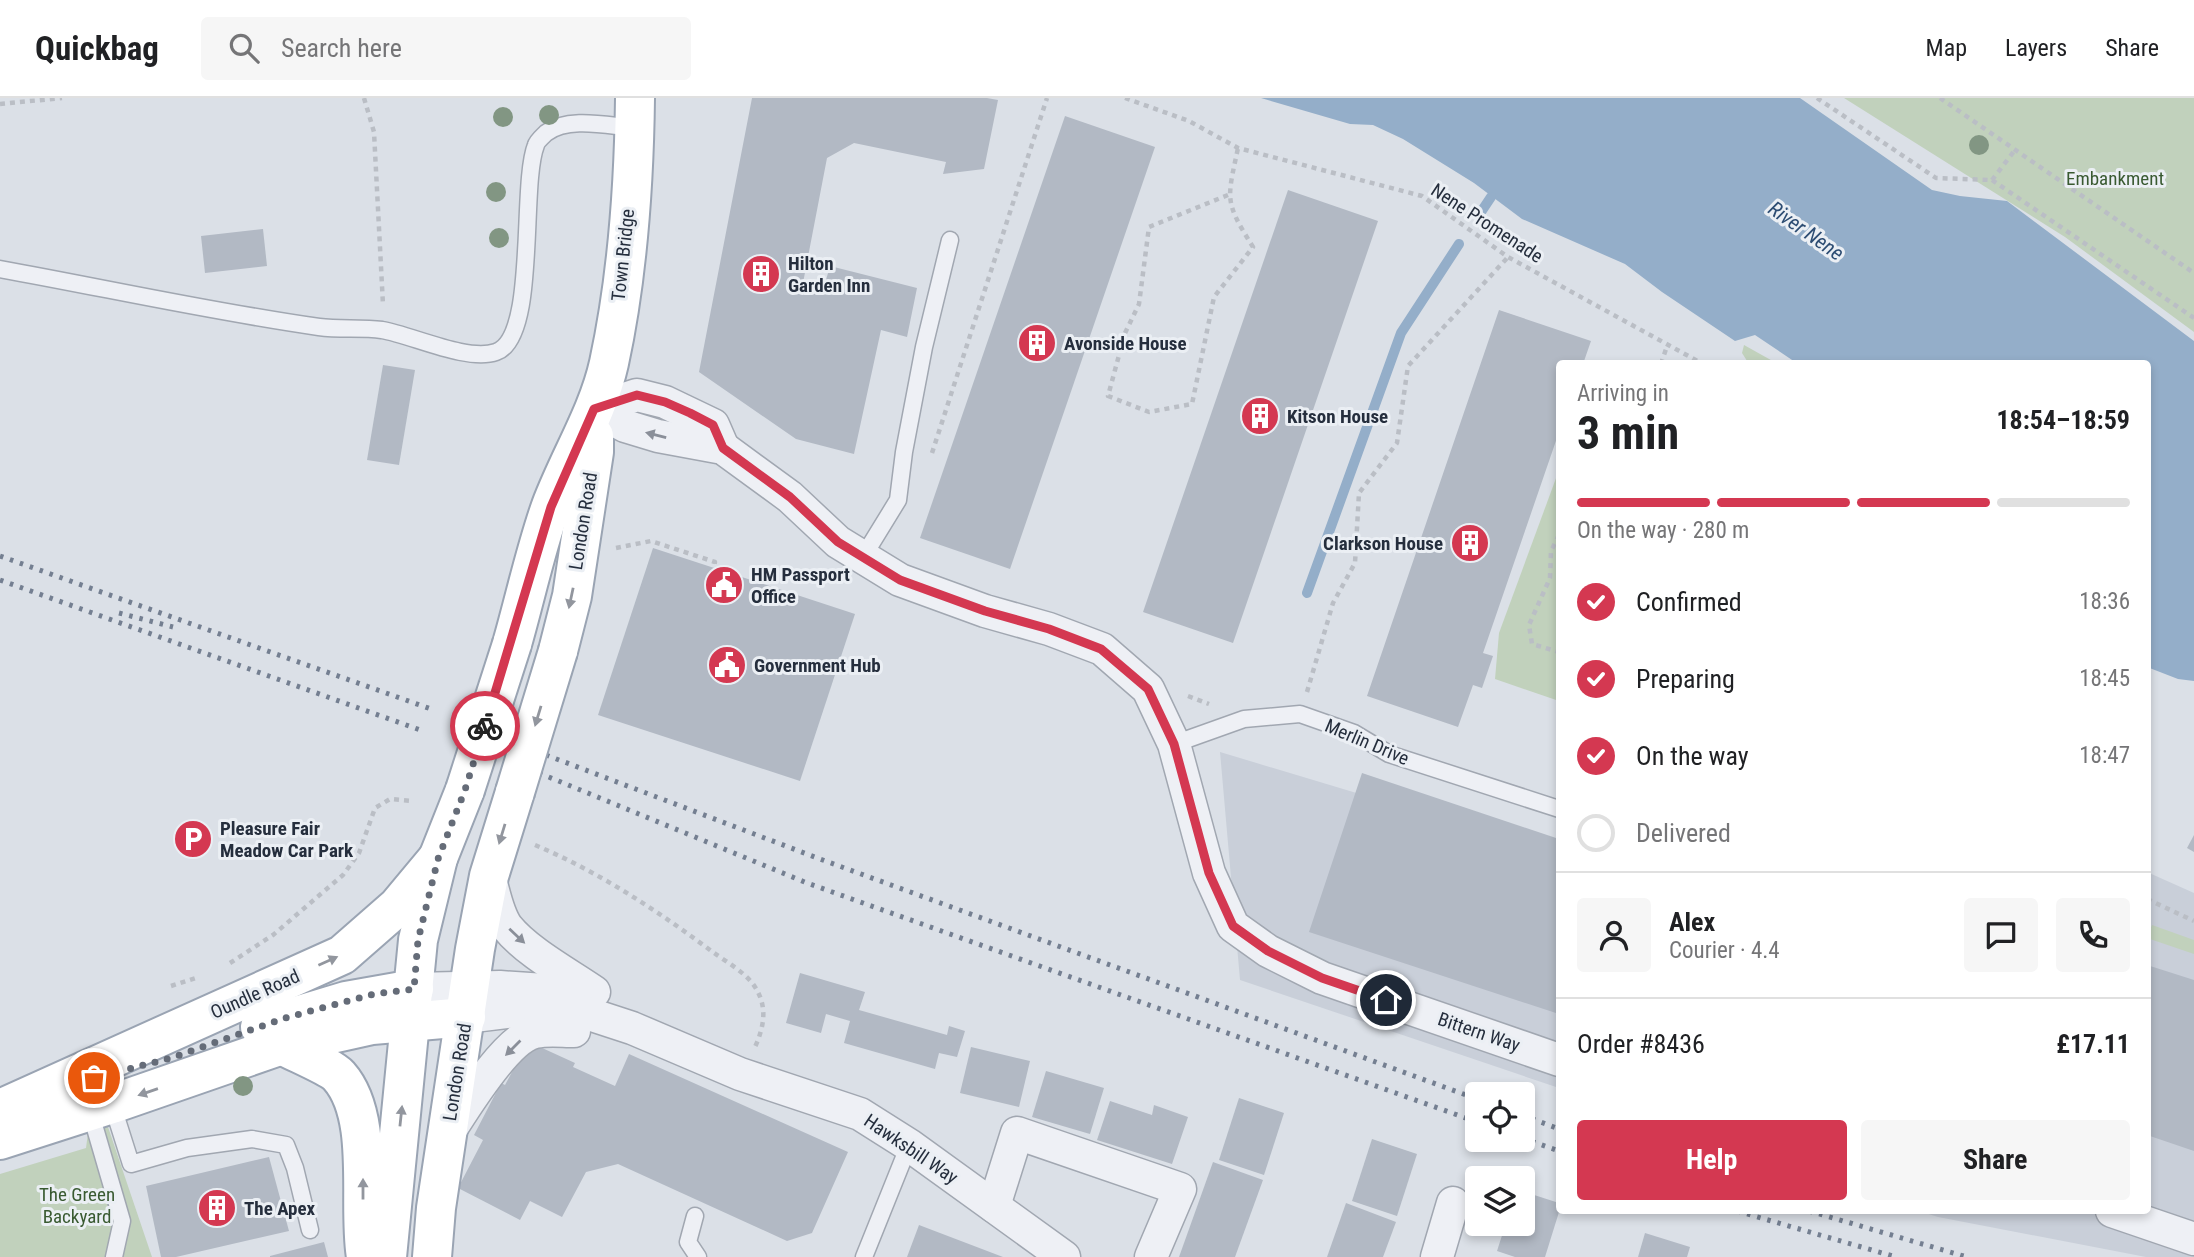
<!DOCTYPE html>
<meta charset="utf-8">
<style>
body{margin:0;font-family:"Roboto Condensed",sans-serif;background:#f6f6f6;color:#202124;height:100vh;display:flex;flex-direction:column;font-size:26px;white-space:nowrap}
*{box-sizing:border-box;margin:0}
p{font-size:23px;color:#757577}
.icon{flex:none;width:38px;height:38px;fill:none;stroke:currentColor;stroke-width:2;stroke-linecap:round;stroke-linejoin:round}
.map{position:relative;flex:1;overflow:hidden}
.panel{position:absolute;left:1556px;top:262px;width:595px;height:854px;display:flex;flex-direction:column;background:#fff;border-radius:7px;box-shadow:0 4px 10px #0003}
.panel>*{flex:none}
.tools{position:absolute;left:1465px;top:984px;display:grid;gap:14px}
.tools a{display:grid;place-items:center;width:70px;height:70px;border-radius:7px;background:#fff;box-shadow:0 4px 10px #0003;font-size:35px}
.pin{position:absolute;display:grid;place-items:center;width:60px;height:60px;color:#fff;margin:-30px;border:4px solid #fff;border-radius:50%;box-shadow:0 2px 7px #0007}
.courier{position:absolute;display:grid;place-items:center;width:70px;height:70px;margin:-35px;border:5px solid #d43851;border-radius:50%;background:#fff;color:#222;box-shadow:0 2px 9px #0007}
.summary em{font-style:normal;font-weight:700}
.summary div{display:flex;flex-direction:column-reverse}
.summary{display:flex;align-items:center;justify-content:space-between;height:119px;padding:0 21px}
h1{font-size:46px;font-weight:700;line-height:52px}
.bar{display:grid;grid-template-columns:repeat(4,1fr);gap:10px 7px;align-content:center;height:84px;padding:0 21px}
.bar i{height:9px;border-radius:5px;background:#e0e0e0}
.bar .current{background:#d43851}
.bar p{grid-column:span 4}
.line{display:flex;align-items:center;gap:18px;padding:0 21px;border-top:2px solid #e0e0e0}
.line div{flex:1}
.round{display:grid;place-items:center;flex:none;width:74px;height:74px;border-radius:7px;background:#f6f6f6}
ol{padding:0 21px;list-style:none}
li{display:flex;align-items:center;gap:21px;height:77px}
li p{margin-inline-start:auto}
li .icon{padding:7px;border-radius:50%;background:#d43851;color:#fff;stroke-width:4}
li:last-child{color:#757577}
li i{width:38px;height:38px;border:4px solid #e0e0e0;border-radius:50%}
.primary-button{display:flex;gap:14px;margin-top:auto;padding:14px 21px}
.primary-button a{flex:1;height:80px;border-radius:7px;background:#d43851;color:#fff;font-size:28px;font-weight:700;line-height:80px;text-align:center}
.primary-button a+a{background:#f6f6f6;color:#202124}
header{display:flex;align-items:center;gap:42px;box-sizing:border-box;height:98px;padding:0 35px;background:#fff;border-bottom:2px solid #e0e0e0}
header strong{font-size:33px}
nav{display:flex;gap:38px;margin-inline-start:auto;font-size:24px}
.search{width:490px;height:63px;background:#f6f6f6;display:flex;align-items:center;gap:18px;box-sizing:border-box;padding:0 24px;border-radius:7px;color:#757577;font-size:26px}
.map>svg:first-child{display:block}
.built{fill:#c9cfd9}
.green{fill:#c1d1bc}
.water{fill:#94aec9}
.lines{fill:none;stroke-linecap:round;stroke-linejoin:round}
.stream{stroke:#94aec9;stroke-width:10}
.building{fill:#b2b9c4}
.lane-casing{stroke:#a1a7b1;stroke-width:19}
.street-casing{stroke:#a1a7b1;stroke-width:35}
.primary-casing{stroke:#9aa4b3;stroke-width:42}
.path{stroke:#babec5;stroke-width:4.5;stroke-dasharray:5 5;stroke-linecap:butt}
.lane{stroke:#eef0f5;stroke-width:16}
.street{stroke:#eef0f5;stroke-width:32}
.primary{stroke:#fff;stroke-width:38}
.rail{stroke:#747f91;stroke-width:5;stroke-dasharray:3.5 7;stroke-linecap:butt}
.primary-bridge-casing{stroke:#9aa4b3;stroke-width:42;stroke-linecap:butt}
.primary-bridge{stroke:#fff;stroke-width:38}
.tree{fill:#829683}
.oneway{fill:#8a8f99}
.oneway2{fill:#92969e}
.done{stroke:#656c78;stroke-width:7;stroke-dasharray:0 12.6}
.route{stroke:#d43851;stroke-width:9}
.labels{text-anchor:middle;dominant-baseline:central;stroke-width:6;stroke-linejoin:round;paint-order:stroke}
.park-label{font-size:19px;fill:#395a31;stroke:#ebeff4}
.street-label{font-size:19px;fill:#252e3d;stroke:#ebeff4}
.poi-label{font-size:19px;font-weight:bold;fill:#252e3d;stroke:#ebeff4;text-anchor:start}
.water-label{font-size:21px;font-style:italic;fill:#2d4d73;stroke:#ebeff4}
</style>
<header>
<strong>Quickbag</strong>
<div class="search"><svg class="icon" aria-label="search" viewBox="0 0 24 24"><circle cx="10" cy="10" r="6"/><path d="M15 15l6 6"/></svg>Search here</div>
<nav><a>Map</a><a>Layers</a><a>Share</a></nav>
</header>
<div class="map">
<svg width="2194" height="1159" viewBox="0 0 2194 1159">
<rect width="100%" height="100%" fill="#dbe0e7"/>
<g class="built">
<path d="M1220 654 1559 756V990L1240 882Z"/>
<path d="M2147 774 2194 795V1159H2146L1938 1119 1919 1113H2147Z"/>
</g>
<g class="green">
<path d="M1844 0H2194V234L2065 139Z"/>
<path d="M1744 247 1778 266H1749L1742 255Z"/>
<path d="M1559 372V603L1495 581 1499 535Z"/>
<path d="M2152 827 2194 842V856L2147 840Z"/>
<path d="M108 1029 152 1159H0V1076L86 1050 88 1035Z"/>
</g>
<path class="water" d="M1261 0H1800L1932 92 1960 98 2007 103 2194 243V583L2178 581 2147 569V266H1798L1755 237 1735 243 1662 194 1625 166 1522 121 1474 85 1403 41 1373 27 1350 26Z"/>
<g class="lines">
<g class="stream">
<path d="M1479 117 1491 99"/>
<path d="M1307 495 1401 235 1459 146"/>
</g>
</g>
<g class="building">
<path d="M752 0H987L998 2 984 71 943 76 946 64 854 45 827 60 803 185 824 189 830 168 917 190 907 239 881 232 854 356 796 341 699 274Z"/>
<path d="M1065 18 1155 49 1010 471 920 440Z"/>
<path d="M1288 92 1378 123 1233 545 1143 514Z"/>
<path d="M263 131 267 168 205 175 201 138Z"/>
<path d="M1499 212 1591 243 1583 266H1559V334L1483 555 1493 558 1482 590 1473 587 1458 629 1367 598Z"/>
<path d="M383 267 415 272 399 367 367 362Z"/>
<path d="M653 450 855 516 800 683 598 617Z"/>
<path d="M1362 675 1559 741V916L1309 834Z"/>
<path d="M2194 737V754L2187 750Z"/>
<path d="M2147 867 2194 882V1053L2147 1037Z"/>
<path d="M800 875 865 894 859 912 947 937 949 928 965 933 957 959 939 955 935 971 844 945 850 923 826 916 821 935 786 925Z"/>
<path d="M540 949 575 965 573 969 615 988 629 956 848 1054 812 1135 787 1143 618 1066 586 1074 562 1119 530 1103 520 1122 458 1090 483 1042 474 1037 501 985 505 987 520 959Z"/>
<path d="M971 949 1030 963 1019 1009 960 995Z"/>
<path d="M1046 973 1104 990 1090 1036 1032 1019Z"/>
<path d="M1239 1000 1284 1015 1264 1077 1219 1062Z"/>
<path d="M1110 1003 1152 1017 1154 1007 1188 1019 1172 1066 1097 1042Z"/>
<path d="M1372 1041 1417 1056 1397 1118 1352 1103Z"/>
<path d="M269 1059 289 1133 176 1159H161L146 1088Z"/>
<path d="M1213 1064 1263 1082 1235 1159H1179Z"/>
<path d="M1522 1093 1559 1105V1114L1545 1159H1515L1497 1153 1506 1125H1522Z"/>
<path d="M1346 1105 1396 1124 1383 1159H1327Z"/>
<path d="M919 1127 1003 1159H907Z"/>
<path d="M1645 1135 1690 1149 1687 1159H1638Z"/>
<path d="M324 1144 328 1159H270V1158Z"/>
</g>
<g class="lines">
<defs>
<g id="lane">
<path d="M0 171C105 190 213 214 319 229 340 232 361 229 382 232 412 237 467 264 496 254 538 240 520 87 536 47 537 43 543 38 546 35 569 18 608 28 635 30"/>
<path d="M863 459 898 402 904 354 924 249 950 142"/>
<path d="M1174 646 1244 621 1300 616 1354 635 1389 656 1559 711"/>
<path d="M112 1006 131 1066 187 1050 252 1041 286 1047 295 1070 310 1132"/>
<path d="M90 1013 122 1123 114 1159"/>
<path d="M695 1118 688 1144 698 1159"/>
<path d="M864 1159 909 1047"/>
</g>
<g id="street">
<path d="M594 311 625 328 658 338 723 350 790 399 838 444 900 482 985 513 1049 531 1102 551 1148 591 1174 646 1209 775 1233 828 1268 853 1322 880 1559 962"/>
<path d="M594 311 637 297 665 304 713 327 723 350"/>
<path d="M489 778C494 794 497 815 507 829 527 854 568 876 594 894"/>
<path d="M414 891 500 889 590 895"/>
<path d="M466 919 523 912 580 913 632 930 740 976 860 1016 909 1047 1064 1159"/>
<path d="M449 1034C465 1009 506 941 535 934 547 931 562 933 574 933"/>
<path d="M994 1108 1017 1035 1180 1091 1151 1159"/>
<path d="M2112 1113 2194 1141"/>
<path d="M1437 1159 1453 1105"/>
</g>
<g id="primary">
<path d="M512 546C525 501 535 453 551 408 569 360 598 315 609 265 627 182 634 85 635 0"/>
<path d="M558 553 572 498 594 354V338"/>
<path d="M260 929 346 903 414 891"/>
<path d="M282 947C294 954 331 969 339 978 376 1020 357 1107 366 1159"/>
<path d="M0 1011 342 857 398 808 438 760"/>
<path d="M0 1042 112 1006 282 947 372 927 466 919"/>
<path d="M387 1159 418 842 438 760 465 692"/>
<path d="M432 1159 436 1110 475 851 489 778 515 694"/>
</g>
</defs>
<use href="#lane" class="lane-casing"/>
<use href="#street" class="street-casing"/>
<use href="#primary" class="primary-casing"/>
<g class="path">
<path d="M364 0 374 34 383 207"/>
<path d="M1125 0 1189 23 1238 50 1422 98 1508 159 1703 266"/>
<path d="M1817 0 1936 80 1991 82"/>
<path d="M1940 0 2194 175"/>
<path d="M0 6 62 0"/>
<path d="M1992 82 2194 220"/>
<path d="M1992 82 2015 52"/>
<path d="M1228 97 1149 129 1139 206 1125 235 1108 298 1149 314 1192 306 1214 199 1253 149C1224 103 1227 102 1238 50"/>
<path d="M1661 266 1667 248"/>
<path d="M932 355 1047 0"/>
<path d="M1559 437 1551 453 1550 480 1529 527 1532 546 1559 554"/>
<path d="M616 450 651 443 715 464 714 469"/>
<path d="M1307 594 1333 505 1355 465 1359 395 1397 345 1408 268 1508 159"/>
<path d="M1188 598 1209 606"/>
<path d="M535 747C599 774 658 813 714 855 727 864 746 875 755 889 768 909 764 929 755 949"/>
<path d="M2147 801 2194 823"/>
<path d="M230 865 273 837 343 777 359 755 375 710 390 701 412 703"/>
<path d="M171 888 199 879"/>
</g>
<use href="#lane" class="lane"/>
<use href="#street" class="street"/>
<use href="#primary" class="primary"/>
<g class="rail">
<path d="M0 458 431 611"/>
<path d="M0 482 423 633"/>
<path d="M119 515 173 529"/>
<path d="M546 657 820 761 1477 1001"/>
<path d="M539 675 807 785 1477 1024"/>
<path d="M1522 1017 1559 1031"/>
<path d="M1522 1040 1559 1053"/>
<path d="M1737 1113 1896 1159"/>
<path d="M1809 1113 1967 1159"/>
</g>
<defs>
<g id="primary-bridge">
<path d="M465 692 512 546"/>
<path d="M515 694 558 553"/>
</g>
</defs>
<use href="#primary-bridge" class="primary-bridge-casing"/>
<use href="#primary-bridge" class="primary-bridge"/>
</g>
<g class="tree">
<circle cx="549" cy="17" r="10"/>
<circle cx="503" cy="19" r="10"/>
<circle cx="1979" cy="47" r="10"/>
<circle cx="496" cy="94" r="10"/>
<circle cx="499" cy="140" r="10"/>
<circle cx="243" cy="988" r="10"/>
</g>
<defs><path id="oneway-solid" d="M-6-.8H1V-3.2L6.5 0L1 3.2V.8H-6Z" transform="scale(1.75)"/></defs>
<g class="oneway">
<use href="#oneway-solid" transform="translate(656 337) rotate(-166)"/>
<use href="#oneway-solid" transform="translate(517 838) rotate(43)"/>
<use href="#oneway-solid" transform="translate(513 950) rotate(135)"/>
</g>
<g class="oneway2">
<use href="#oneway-solid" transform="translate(571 500) rotate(102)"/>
<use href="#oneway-solid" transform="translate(538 618) rotate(107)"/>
<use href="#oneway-solid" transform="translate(502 736) rotate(107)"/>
<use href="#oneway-solid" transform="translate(328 863) rotate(-24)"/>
<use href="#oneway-solid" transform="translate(148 994) rotate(161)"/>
<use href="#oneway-solid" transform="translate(401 1018) rotate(-84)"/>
<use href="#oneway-solid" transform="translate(363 1091) rotate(-90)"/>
</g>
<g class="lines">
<path class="done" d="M94 980 171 960 285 920 374 896 414 891 418 842 438 761 465 692 485 628"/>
<path class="route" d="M485 628 551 409 594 311 637 297 665 304 690 315 713 327 723 350 790 399 838 444 900 482 985 513 1049 531 1101 551 1148 591 1174 646 1209 775 1233 828 1268 853 1322 880 1386 902"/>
</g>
<defs>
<symbol id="building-disc" viewBox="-11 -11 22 22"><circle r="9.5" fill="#d43851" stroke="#ebeff4"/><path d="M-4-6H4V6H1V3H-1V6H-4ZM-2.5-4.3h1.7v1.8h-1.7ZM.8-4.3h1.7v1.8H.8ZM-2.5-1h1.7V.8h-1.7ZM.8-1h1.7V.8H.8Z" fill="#fff"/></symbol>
<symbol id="civic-disc" viewBox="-11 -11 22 22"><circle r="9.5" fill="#d43851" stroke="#ebeff4"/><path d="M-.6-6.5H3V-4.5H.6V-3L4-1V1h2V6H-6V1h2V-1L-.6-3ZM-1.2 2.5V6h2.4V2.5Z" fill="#fff"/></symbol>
<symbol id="parking-disc" viewBox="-11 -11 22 22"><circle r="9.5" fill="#d43851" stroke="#ebeff4"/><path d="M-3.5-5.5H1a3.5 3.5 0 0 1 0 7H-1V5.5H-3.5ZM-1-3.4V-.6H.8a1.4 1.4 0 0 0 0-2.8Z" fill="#fff"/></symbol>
</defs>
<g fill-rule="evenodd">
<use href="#building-disc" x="739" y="154" width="44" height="44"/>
<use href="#building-disc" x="1015" y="223" width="44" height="44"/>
<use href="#building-disc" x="1238" y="296" width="44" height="44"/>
<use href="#building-disc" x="1448" y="423" width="44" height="44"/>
<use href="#civic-disc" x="702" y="465" width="44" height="44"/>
<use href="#civic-disc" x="705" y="545" width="44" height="44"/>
<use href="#parking-disc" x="171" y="719" width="44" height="44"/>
<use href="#building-disc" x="195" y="1088" width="44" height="44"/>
</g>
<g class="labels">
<g class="park-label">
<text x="2115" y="80">Embankment</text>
<text x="77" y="1096">The Green<tspan x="77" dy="22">Backyard</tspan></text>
</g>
<g class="street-label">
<text transform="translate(1487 125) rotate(33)">Nene Promenade</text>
<text transform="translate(623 157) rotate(-84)">Town Bridge</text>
<text transform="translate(583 423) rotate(-81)">London Road</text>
<text transform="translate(1367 644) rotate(23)">Merlin Drive</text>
<text transform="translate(255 896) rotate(-24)">Oundle Road</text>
<text transform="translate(1479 934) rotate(19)">Bittern Way</text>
<text transform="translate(457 974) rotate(-81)">London Road</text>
<text transform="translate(911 1051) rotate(34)">Hawksbill Way</text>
</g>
<g class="poi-label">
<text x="788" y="165">Hilton<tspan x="788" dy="22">Garden Inn</tspan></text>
<text x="1064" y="245">Avonside House</text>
<text x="1287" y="318">Kitson House</text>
<text x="1443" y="445" text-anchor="end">Clarkson House</text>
<text x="751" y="476">HM Passport<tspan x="751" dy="22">Office</tspan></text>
<text x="754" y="567">Government Hub</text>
<text x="220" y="730">Pleasure Fair<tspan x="220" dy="22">Meadow Car Park</tspan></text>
<text x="244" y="1110">The Apex</text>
</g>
<g class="water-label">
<text transform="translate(1806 133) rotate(35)">River Nene</text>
</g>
</g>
</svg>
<div class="tools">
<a><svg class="icon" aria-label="locate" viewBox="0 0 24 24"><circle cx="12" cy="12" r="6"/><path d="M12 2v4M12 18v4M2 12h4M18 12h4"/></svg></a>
<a><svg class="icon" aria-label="layers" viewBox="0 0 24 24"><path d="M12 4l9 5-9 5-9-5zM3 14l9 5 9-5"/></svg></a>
</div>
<div class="pin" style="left:94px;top:980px;background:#ea580c"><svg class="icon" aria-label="bag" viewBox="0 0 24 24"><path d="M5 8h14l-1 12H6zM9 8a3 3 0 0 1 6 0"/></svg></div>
<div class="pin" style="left:1386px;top:902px;background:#1f2937"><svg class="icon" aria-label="home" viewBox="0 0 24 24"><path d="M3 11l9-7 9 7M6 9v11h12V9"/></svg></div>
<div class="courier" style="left:485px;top:628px"><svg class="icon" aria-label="bike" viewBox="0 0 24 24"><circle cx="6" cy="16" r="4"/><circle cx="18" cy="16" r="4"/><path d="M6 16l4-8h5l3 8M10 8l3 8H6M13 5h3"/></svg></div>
<section class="panel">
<div class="summary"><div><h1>3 min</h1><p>Arriving in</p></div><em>18:54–18:59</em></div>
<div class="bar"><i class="current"></i><i class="current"></i><i class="current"></i><i></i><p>On the way · 280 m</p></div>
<ol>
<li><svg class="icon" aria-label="check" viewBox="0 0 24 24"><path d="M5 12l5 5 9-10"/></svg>Confirmed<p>18:36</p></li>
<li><svg class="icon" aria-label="check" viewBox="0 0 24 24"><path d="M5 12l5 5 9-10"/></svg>Preparing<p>18:45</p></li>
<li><svg class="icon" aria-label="check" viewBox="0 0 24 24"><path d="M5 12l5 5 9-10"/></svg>On the way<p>18:47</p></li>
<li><i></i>Delivered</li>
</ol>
<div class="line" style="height:126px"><a class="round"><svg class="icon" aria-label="person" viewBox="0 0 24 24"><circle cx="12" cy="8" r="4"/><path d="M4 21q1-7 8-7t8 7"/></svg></a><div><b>Alex</b><p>Courier · 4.4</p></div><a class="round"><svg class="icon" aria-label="chat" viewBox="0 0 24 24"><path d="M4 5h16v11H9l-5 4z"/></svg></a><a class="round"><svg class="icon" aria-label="phone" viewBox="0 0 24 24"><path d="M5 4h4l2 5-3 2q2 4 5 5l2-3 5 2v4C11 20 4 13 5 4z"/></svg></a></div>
<div class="line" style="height:91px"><div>Order #8436</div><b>£17.11</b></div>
<div class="primary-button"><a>Help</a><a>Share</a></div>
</section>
</div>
